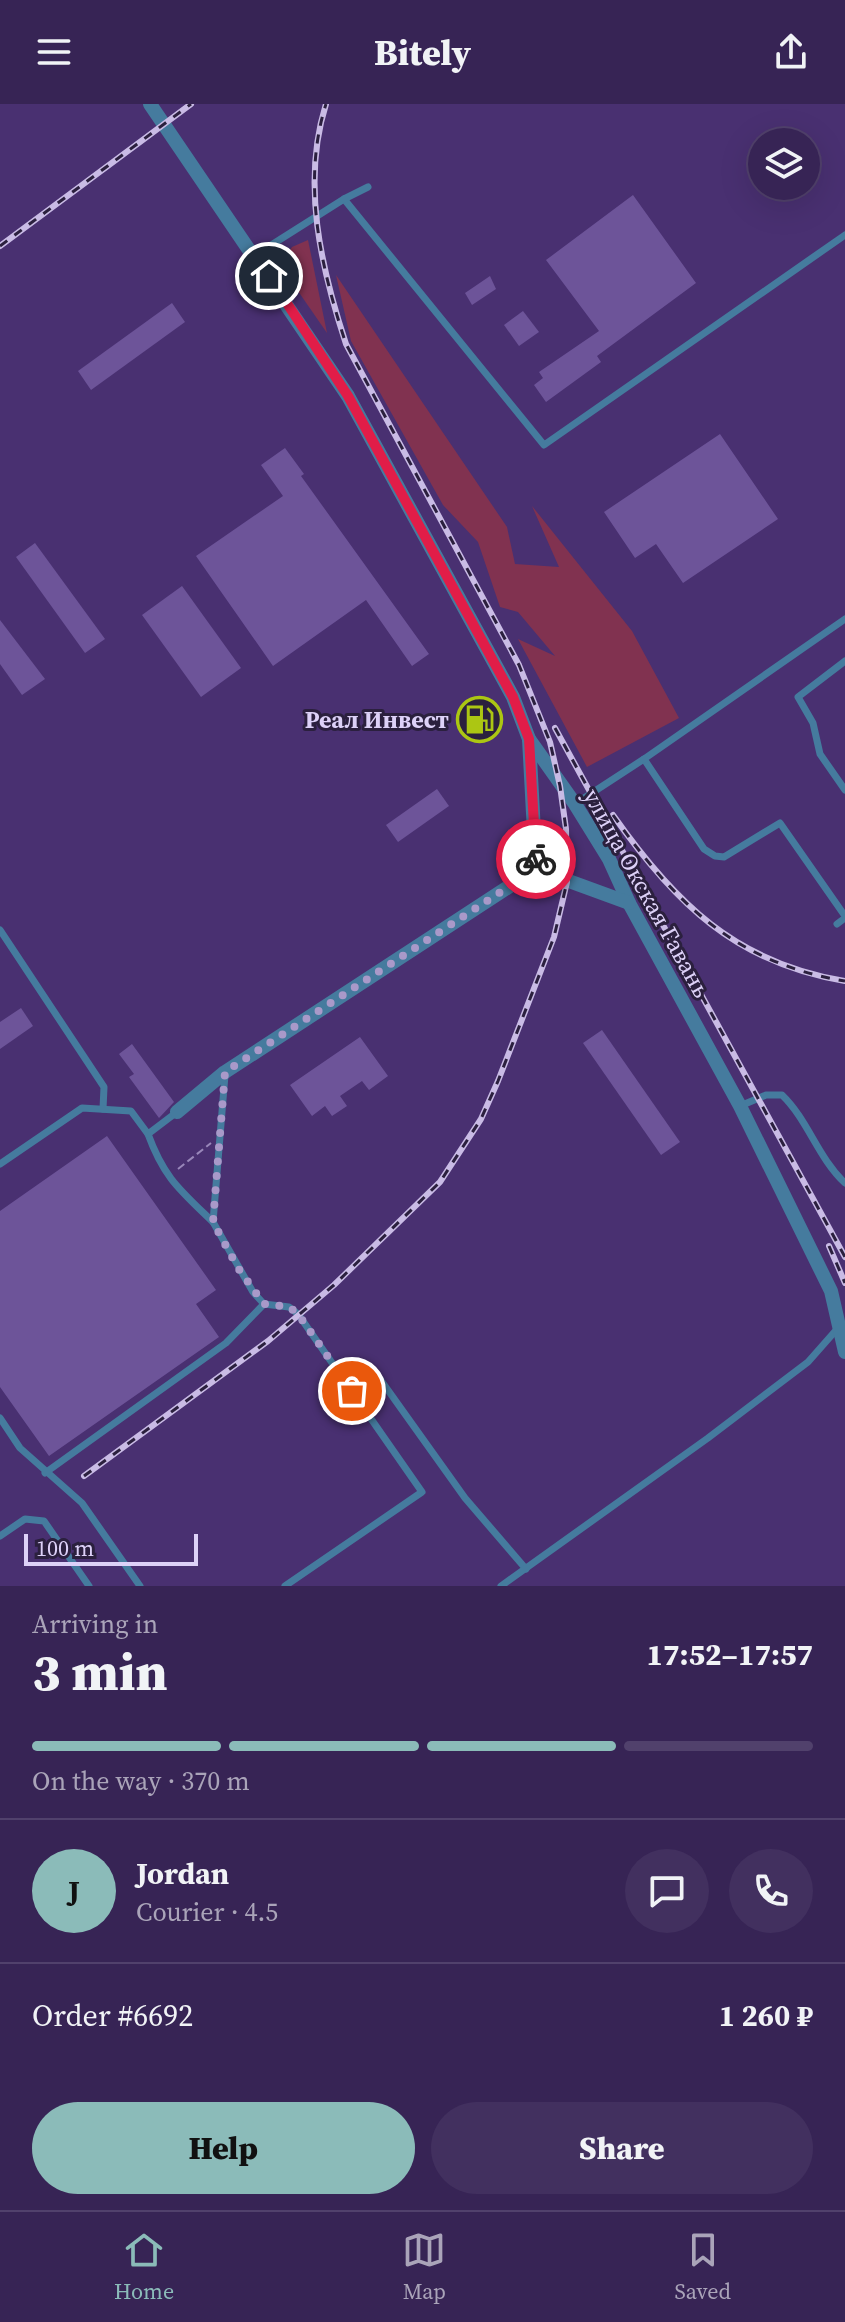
<!DOCTYPE html>
<meta charset="utf-8">
<style>
body{margin:0;font-family:"Source Serif 4",serif;background:#42305f;color:#f1f3f6;height:100vh;display:flex;flex-direction:column;font-size:30px;white-space:nowrap}
*{box-sizing:border-box;margin:0}
p{font-size:26px;color:#aaa4b9}
.icon{flex:none;width:44px;height:44px;fill:none;stroke:currentColor;stroke-width:2;stroke-linecap:round;stroke-linejoin:round}
.map{position:relative;height:1482px;overflow:hidden}
.panel{display:flex;flex-direction:column;background:#372455;flex:1}
.panel>*{flex:none}
.buttons{position:absolute;left:748px;top:24px;display:grid;gap:16px}
.buttons a{display:grid;place-items:center;width:72px;height:72px;border-radius:50%;background:#372455;box-shadow:0 8px 32px #0002,0 0 0 2px #51416c;font-size:40px}
.scale{position:absolute;left:24px;bottom:20px;width:174px;box-sizing:border-box;padding-left:8px;border:4px solid #ddd1f8;border-top:0;font-size:22px;line-height:28px;white-space:nowrap;color:#ddd1f8;-webkit-text-stroke:6px #2b203e;paint-order:stroke}
.pin{position:absolute;display:grid;place-items:center;width:68px;height:68px;color:#fff;margin:-34px;border:4px solid #fff;border-radius:50%;box-shadow:0 2px 8px #0007}
.courier{position:absolute;display:grid;place-items:center;width:80px;height:80px;margin:-40px;border:6px solid #e11d48;border-radius:50%;background:#fff;color:#222;box-shadow:0 2px 10px #0007}
.headline em{font-style:normal;font-weight:800}
.headline div{display:flex;flex-direction:column-reverse}
.headline{display:flex;align-items:center;justify-content:space-between;height:136px;padding:0 32px}
h1{font-size:52px;font-weight:800;line-height:60px}
.bar{display:grid;grid-template-columns:repeat(4,1fr);gap:12px 8px;align-content:center;height:96px;padding:0 32px}
.bar i{height:10px;border-radius:6px;background:#51416c}
.bar .selected{background:#8bbbb9}
.bar p{grid-column:span 4}
.line{display:flex;align-items:center;gap:20px;padding:0 32px;border-top:2px solid #51416c}
.line div{flex:1}
.round{display:grid;place-items:center;flex:none;width:84px;height:84px;border-radius:42px;background:#42305f}
.button{display:flex;gap:16px;margin-top:auto;padding:16px 32px}
.button a{flex:1;height:92px;border-radius:48px;background:#8bbbb9;color:#111;font-size:32px;font-weight:800;line-height:92px;text-align:center}
.button a+a{background:#42305f;color:#f1f3f6}
header{display:flex;justify-content:space-between;align-items:center;height:104px;padding:0 32px;background:#372455;font-size:36px;font-weight:800}
.dock{display:flex;justify-content:space-around;align-items:center;height:112px;border-top:2px solid #51416c;background:#372455;font-size:22px;color:#aaa4b9}
.dock a{display:grid;justify-items:center;gap:4px}
.dock .selected{color:#8bbbb9}
.map>svg:first-child{display:block}
.green{fill:#813250}
.building{fill:#6d5499}
.lines{fill:none;stroke-linecap:round;stroke-linejoin:round}
.path{stroke:#9987ba;stroke-width:2;stroke-dasharray:8 4;stroke-linecap:butt}
.lane{stroke:#457b9e;stroke-width:7}
.street{stroke:#457b9e;stroke-width:14}
.rail-casing{stroke:#c9bbe5;stroke-width:6}
.rail{stroke:#2b203e;stroke-width:3;stroke-dasharray:9;stroke-linecap:butt}
.done{stroke:#a999c9;stroke-width:8;stroke-dasharray:0 14.4}
.route{stroke:#e11d48;stroke-width:10}
.labels{text-anchor:middle;dominant-baseline:central;stroke-width:6;stroke-linejoin:round;paint-order:stroke}
.poi-label{font-size:24px;font-weight:bold;fill:#ddd1f8;stroke:#2b203e;text-anchor:end}
.street-label{font-size:24px;fill:#ddd1f8;stroke:#2b203e}
</style>
<header><svg class="icon" aria-label="menu" viewBox="0 0 24 24"><path d="M4 6h16M4 12h16M4 18h16"/></svg>Bitely<svg class="icon" aria-label="share" viewBox="0 0 24 24"><path d="M12 15V3M7 8l5-5 5 5M5 13v7h14v-7"/></svg></header>
<div class="map">
<svg width="845" height="1482" viewBox="0 0 845 1482">
<rect width="100%" height="100%" fill="#493071"/>
<g class="green">
<path d="M308 136 327 229 280 161 292 143Z"/>
<path d="M336 171 507 423 515 460 559 463 532 402 632 527 679 614 587 663 518 535 555 552 518 508 500 503 478 438 443 401 351 237Z"/>
</g>
<g class="building">
<path d="M633 91 696 179 597 252 601 258 546 298 534 281 543 274 539 268 599 227 546 156Z"/>
<path d="M490 172 496 185 472 201 465 189Z"/>
<path d="M172 199 185 218 91 286 78 267Z"/>
<path d="M523 207 539 228 519 242 504 221Z"/>
<path d="M720 330 778 415 683 479 656 440 635 454 604 408Z"/>
<path d="M285 344 304 370 301 372 429 550 412 562 366 496 273 562 196 452 283 392 261 361Z"/>
<path d="M35 439 105 535 85 549 16 453Z"/>
<path d="M182 482 241 564 201 593 142 511Z"/>
<path d="M0 516 45 575 22 591 0 560Z"/>
<path d="M437 685 449 702 398 738 386 721Z"/>
<path d="M21 904 33 922 0 945V918Z"/>
<path d="M602 926 680 1038 661 1051 583 939Z"/>
<path d="M360 933 388 972 369 986 362 977 340 992 347 1002 332 1012 325 1002 312 1012 290 981Z"/>
<path d="M132 940 174 998 159 1014 129 973 134 970 119 950Z"/>
<path d="M107 1032 216 1186 196 1200 219 1233 49 1352 0 1283V1107Z"/>
</g>
<g class="lines">
<path class="path" d="M178 1065 211 1039"/>
<g class="lane">
<path d="M344 95 544 341 845 131"/>
<path d="M254 152 344 95 368 83"/>
<path d="M845 557 798 593 813 619 820 650 845 686"/>
<path d="M644 655 704 745 715 752 724 753 780 719 845 812"/>
<path d="M575 700 644 655 845 515"/>
<path d="M837 820 845 814"/>
<path d="M0 826 104 983 103 1005"/>
<path d="M225 971 213 1118 253 1188 264 1200 289 1203 298 1210 422 1388 285 1482"/>
<path d="M740 1002 766 991H782C808 1016 818 1054 845 1079"/>
<path d="M148 1030C164 1074 180 1086 213 1118"/>
<path d="M0 1060 82 1004 131 1007 148 1030 177 1008"/>
<path d="M380 1275 465 1394 526 1465"/>
<path d="M0 1314 20 1344 82 1399 140 1482"/>
<path d="M45 1369 226 1239 264 1200"/>
<path d="M0 1432 25 1415 44 1417 89 1482"/>
<path d="M501 1482 708 1334 808 1258 838 1224"/>
</g>
<g class="street">
<path d="M150 0 348 292 513 593 529 635 575 700 609 755 629 799 740 1002 831 1187 845 1248"/>
<path d="M536 765 629 799"/>
<path d="M177 1008 225 968 536 765 529 635"/>
</g>
<defs>
<g id="rail">
<path d="M0 142 191 0"/>
<path d="M555 624 845 1153"/>
<path d="M613 711C674 798 735 859 845 877"/>
<path d="M829 1142 845 1179"/>
<path d="M84 1372 268 1237 334 1181 440 1078 481 1015 498 977 554 833 567 778 566 725 560 682 550 638 519 561 346 240C321 164 301 79 326 0"/>
</g>
</defs>
<use href="#rail" class="rail-casing"/>
<use href="#rail" class="rail"/>
</g>
<g class="lines">
<path class="done" d="M352 1287 298 1210 289 1203 264 1200 238 1164 213 1118 225 968 536 765V755"/>
<path class="route" d="M269 172 348 292 513 593 529 635 536 755"/>
</g>
<defs>
<symbol id="fuel-ring" viewBox="-11 -11 22 22"><circle r="9.5" fill="#2b203e" stroke="#acc613" stroke-width="1.5"/><path d="M-5.5-6h7V0h2V4h1.3V-2.5L3-4.5l.8-.8L6-3V5H2.5V1h-1V6h-7ZM-4.2-4.7v3.2H.2V-4.7Z" fill="#acc613"/></symbol>
</defs>
<g fill-rule="evenodd">
<use href="#fuel-ring" x="454" y="590" width="51" height="51"/>
</g>
<g class="labels">
<g class="poi-label">
<text x="449" y="615">Реал Инвест</text>
</g>
<g class="street-label">
<text transform="translate(647 789) rotate(61)">улица Окская Гавань</text>
</g>
</g>
</svg>
<div class="buttons">
<a><svg class="icon" aria-label="layers" viewBox="0 0 24 24"><path d="M12 4l9 5-9 5-9-5zM3 14l9 5 9-5"/></svg></a>
</div>
<div class="scale">100 m</div>
<div class="pin" style="left:352px;top:1287px;background:#ea580c"><svg class="icon" aria-label="bag" viewBox="0 0 24 24"><path d="M5 8h14l-1 12H6zM9 8a3 3 0 0 1 6 0"/></svg></div>
<div class="pin" style="left:269px;top:172px;background:#1f2937"><svg class="icon" aria-label="home" viewBox="0 0 24 24"><path d="M3 11l9-7 9 7M6 9v11h12V9"/></svg></div>
<div class="courier" style="left:536px;top:755px"><svg class="icon" aria-label="bike" viewBox="0 0 24 24"><circle cx="6" cy="16" r="4"/><circle cx="18" cy="16" r="4"/><path d="M6 16l4-8h5l3 8M10 8l3 8H6M13 5h3"/></svg></div>
</div>
<section class="panel">
<div class="headline"><div><h1>3 min</h1><p>Arriving in</p></div><em>17:52–17:57</em></div>
<div class="bar"><i class="selected"></i><i class="selected"></i><i class="selected"></i><i></i><p>On the way · 370 m</p></div>
<div class="line" style="height:144px"><b class="round" style="background:#8bbbb9;color:#111">J</b><div><b>Jordan</b><p>Courier · 4.5</p></div><a class="round"><svg class="icon" aria-label="chat" viewBox="0 0 24 24"><path d="M4 5h16v11H9l-5 4z"/></svg></a><a class="round"><svg class="icon" aria-label="phone" viewBox="0 0 24 24"><path d="M5 4h4l2 5-3 2q2 4 5 5l2-3 5 2v4C11 20 4 13 5 4z"/></svg></a></div>
<div class="line" style="height:104px"><div>Order #6692</div><b>1 260 ₽</b></div>
<div class="button"><a>Help</a><a>Share</a></div>
</section>
<nav class="dock">
<a class="selected"><svg class="icon" aria-label="home" viewBox="0 0 24 24"><path d="M3 11l9-7 9 7M6 9v11h12V9"/></svg>Home</a>
<a><svg class="icon" aria-label="map" viewBox="0 0 24 24"><path d="M3 6l6-2 6 2 6-2v14l-6 2-6-2-6 2zM9 4v14M15 6v14"/></svg>Map</a>
<a><svg class="icon" aria-label="saved" viewBox="0 0 24 24"><path d="M7 4h10v16l-5-4-5 4z"/></svg>Saved</a>
</nav>
